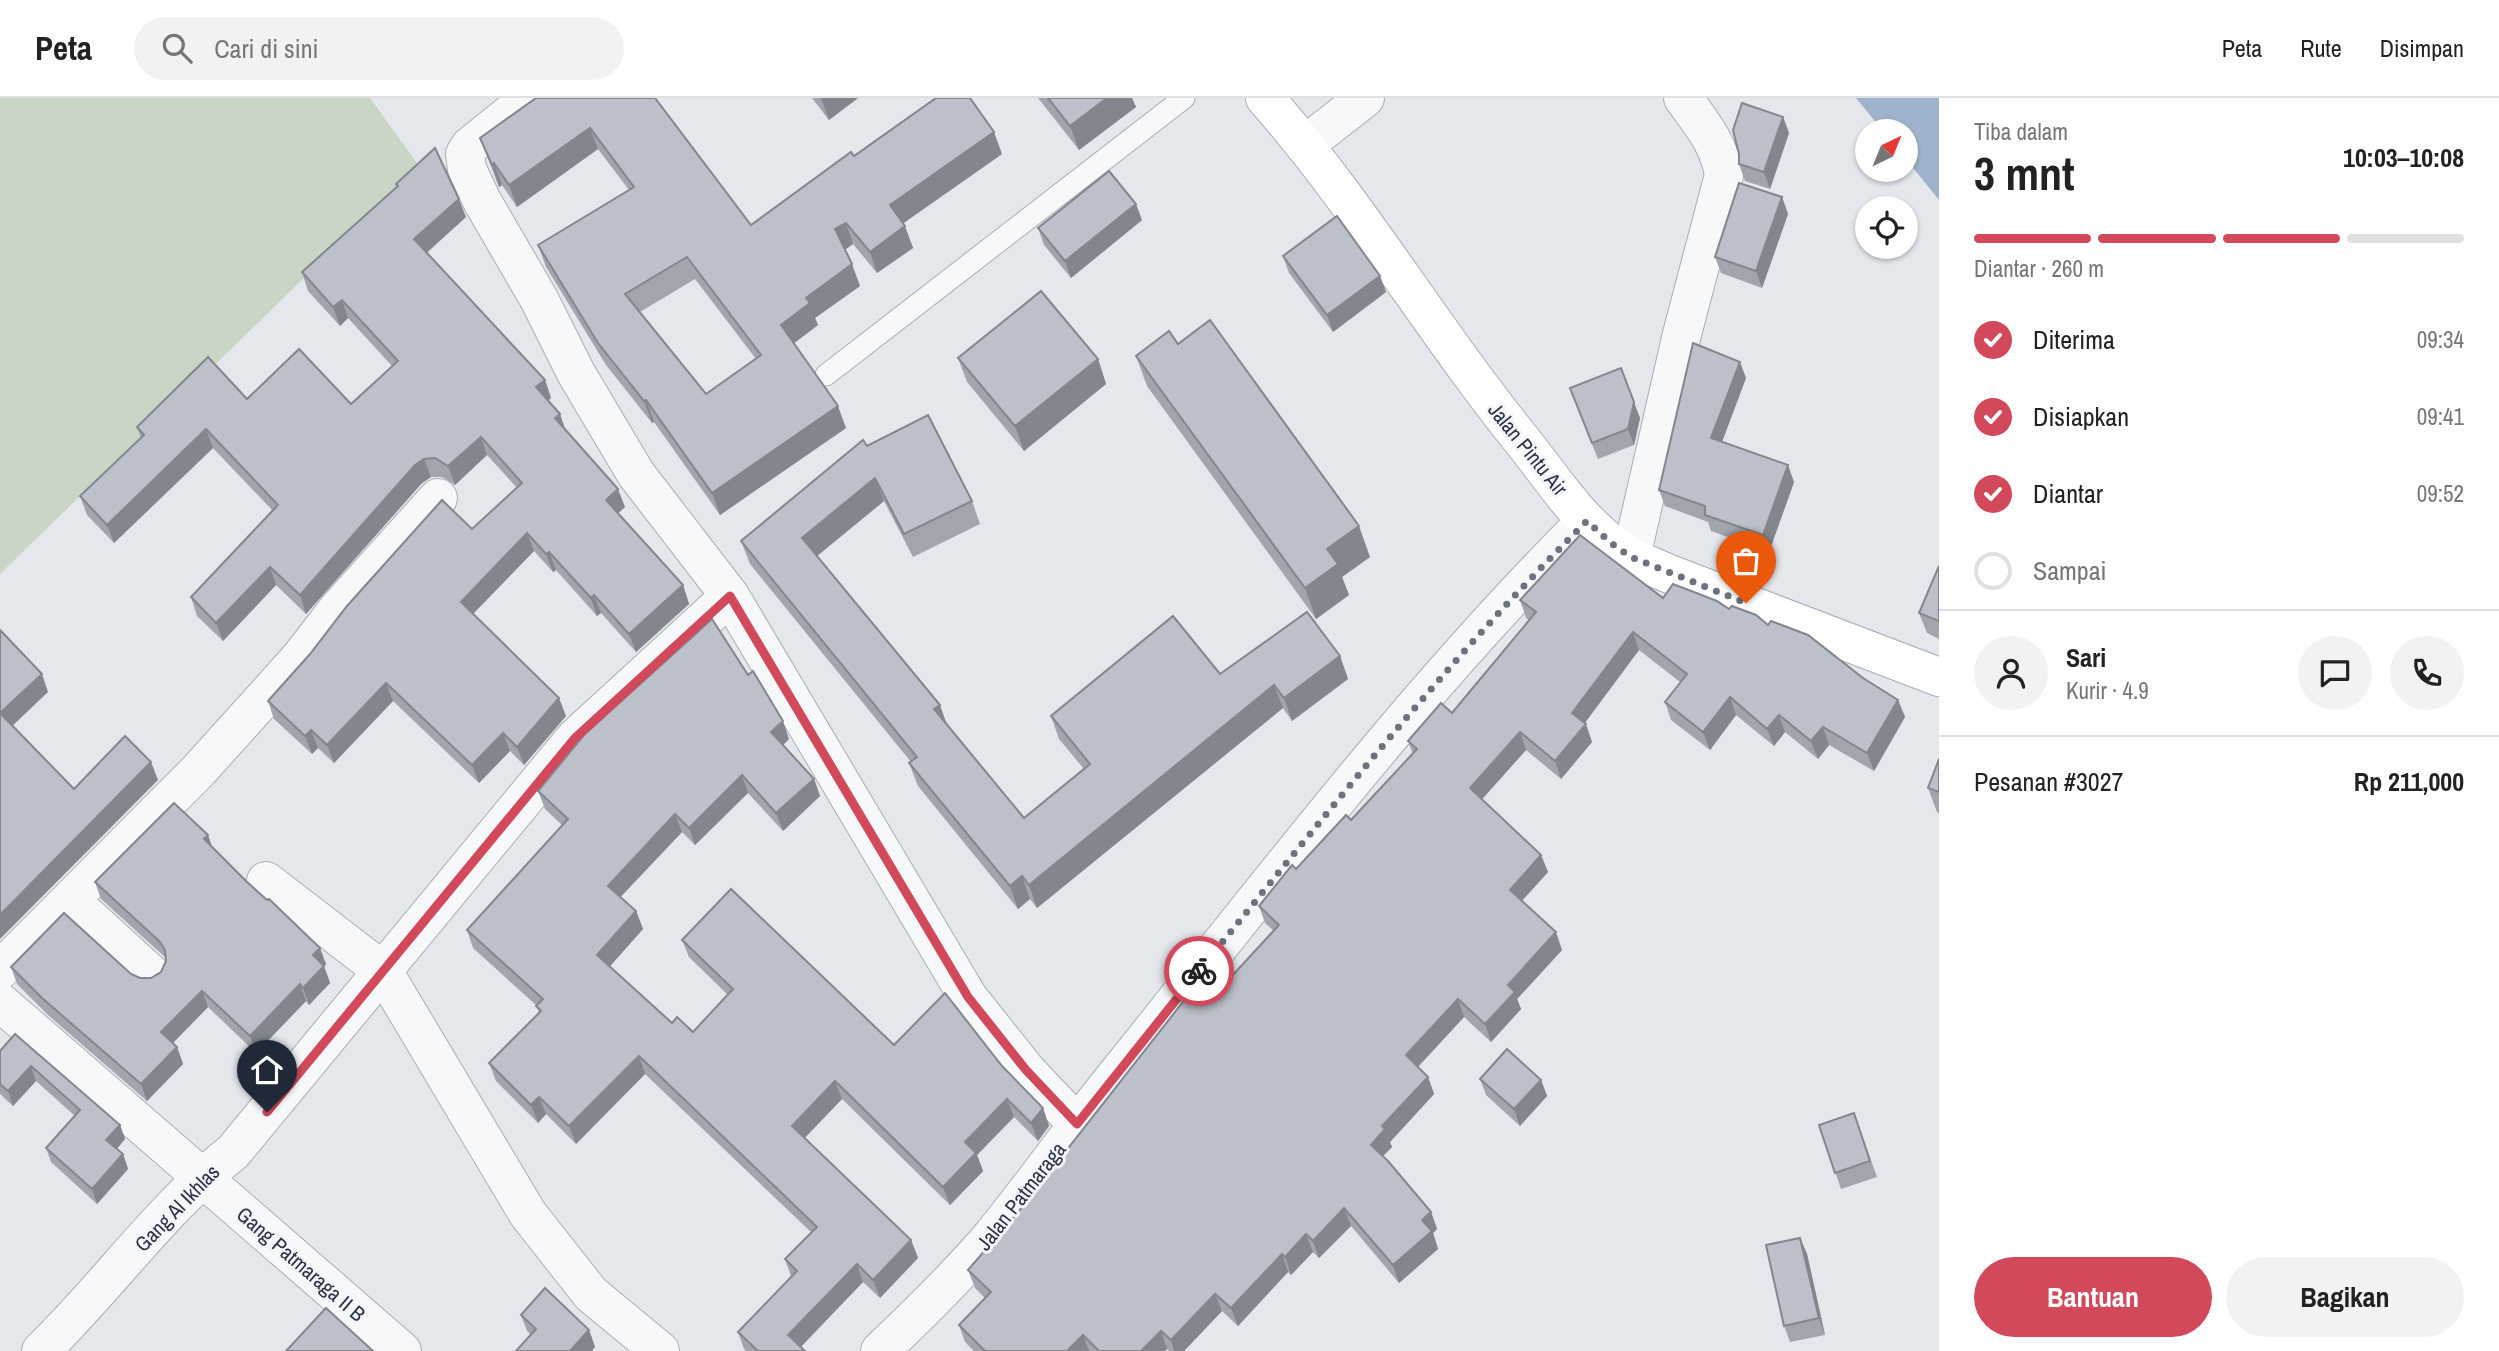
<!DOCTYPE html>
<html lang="id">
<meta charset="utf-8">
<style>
body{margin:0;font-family:"Archivo Narrow",sans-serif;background:#f2f2f2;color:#222;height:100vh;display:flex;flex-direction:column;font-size:26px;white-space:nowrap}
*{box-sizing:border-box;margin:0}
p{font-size:23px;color:#767676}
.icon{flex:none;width:38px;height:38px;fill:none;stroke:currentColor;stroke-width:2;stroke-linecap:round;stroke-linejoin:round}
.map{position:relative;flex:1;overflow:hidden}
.side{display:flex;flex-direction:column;background:#fff;width:560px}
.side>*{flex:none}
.needle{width:46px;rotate:43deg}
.tools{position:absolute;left:1855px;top:21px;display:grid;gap:14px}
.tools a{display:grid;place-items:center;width:63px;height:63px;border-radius:50%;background:#fff;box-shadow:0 2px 5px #0004;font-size:35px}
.pin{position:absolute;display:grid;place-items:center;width:60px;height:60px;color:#fff;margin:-72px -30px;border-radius:50% 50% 50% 0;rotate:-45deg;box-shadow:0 0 7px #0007}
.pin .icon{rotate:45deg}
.courier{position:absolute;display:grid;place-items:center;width:70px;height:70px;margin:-35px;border:5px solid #d1495b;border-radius:50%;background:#fff;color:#222;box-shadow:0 2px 9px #0007}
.head em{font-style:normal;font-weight:800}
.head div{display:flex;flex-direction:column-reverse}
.head{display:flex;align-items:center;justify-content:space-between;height:119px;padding:0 35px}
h1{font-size:46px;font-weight:800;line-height:52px}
.bar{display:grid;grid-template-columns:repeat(4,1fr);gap:10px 7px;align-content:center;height:84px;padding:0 35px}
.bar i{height:9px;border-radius:5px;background:#e0e0e0}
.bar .on{background:#d1495b}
.bar p{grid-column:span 4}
.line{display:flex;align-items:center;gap:18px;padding:0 35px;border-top:2px solid #e0e0e0}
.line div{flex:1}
.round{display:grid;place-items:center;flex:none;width:74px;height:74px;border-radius:37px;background:#f2f2f2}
ol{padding:0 35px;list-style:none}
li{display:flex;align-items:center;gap:21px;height:77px}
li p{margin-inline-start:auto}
li .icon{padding:7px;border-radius:50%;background:#d1495b;color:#fff;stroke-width:4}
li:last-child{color:#767676}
li i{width:38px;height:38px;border:4px solid #e0e0e0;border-radius:50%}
.action{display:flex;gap:14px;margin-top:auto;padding:14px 35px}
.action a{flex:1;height:80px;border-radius:42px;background:#d1495b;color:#fff;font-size:28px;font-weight:800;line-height:80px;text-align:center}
.action a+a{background:#f2f2f2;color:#222}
header{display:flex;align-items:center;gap:42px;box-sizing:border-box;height:98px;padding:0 35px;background:#fff;border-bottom:2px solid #e0e0e0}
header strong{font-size:33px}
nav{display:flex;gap:38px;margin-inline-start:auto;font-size:24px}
.search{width:490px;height:63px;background:#f2f2f2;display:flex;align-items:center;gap:18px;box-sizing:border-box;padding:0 24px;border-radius:38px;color:#767676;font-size:26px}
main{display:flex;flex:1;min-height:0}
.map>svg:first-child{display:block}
.green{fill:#c9d6c5}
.water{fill:#9fb4cc}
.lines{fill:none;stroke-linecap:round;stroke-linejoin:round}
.lane-casing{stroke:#a9aeb7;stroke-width:23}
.street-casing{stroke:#a9aeb7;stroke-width:40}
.secondary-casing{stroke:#a9aeb7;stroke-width:40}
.lane{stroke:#f7f8fa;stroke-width:21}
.street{stroke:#f7f8fa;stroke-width:38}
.secondary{stroke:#fff;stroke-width:38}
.wall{fill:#a1a5ae;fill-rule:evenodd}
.shaded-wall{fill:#83868d}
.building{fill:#bbc0ca;stroke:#83868d;stroke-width:2;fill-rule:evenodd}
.done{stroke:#6c737f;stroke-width:7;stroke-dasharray:0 12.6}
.route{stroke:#d1495b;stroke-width:9}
.labels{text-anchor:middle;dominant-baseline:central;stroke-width:6;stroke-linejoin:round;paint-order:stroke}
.street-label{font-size:21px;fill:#2b3445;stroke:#f4f6f9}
</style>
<header>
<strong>Peta</strong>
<div class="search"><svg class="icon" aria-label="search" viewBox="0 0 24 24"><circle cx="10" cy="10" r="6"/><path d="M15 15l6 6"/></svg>Cari di sini</div>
<nav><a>Peta</a><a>Rute</a><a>Disimpan</a></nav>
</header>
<main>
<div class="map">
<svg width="1939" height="1253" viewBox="0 0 1939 1253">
<rect width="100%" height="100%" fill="#e4e7ec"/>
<path class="green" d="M0 0H370L419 68 0 476Z"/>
<path class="water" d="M1856 0H1939V102L1906 61V33H1883Z"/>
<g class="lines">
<defs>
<path id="lane" d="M826 277 1184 0"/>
<g id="street">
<path d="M530 0 470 48 465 56 467 71 482 103 539 201 576 275 636 376 730 498 968 899 1026 972 1077 1026"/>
<path d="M1306 46 1365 0"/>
<path d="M1631 459 1682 236 1724 77C1719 45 1701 25 1683 0"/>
<path d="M266 783 383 873 528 1116 591 1196 660 1253"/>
<path d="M70 802 151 876"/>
<path d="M0 872 200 671 300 560 337 512 438 400"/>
<path d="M0 904 402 1253"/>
<path d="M41 1253C107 1189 161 1111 233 1054L575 640 730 498"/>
<path d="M880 1253C918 1217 957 1179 991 1139 1036 1084 1077 1025 1122 970 1272 783 1417 592 1586 423"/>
</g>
<path id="secondary" d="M1265 0C1360 108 1433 233 1524 345 1551 379 1576 418 1611 445 1629 460 1651 468 1672 477L1939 579"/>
</defs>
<use href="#lane" class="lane-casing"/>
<use href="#street" class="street-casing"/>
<use href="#secondary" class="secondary-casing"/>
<use href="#lane" class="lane"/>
<use href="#street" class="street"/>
<use href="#secondary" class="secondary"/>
</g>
<g class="wall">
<path d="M655 0 751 127 854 58 1002 56 903 125 913 150 877 175 853 146 845 152 860 188 815 220 818 227 794 245 846 330 720 417 654 324 652 325 606 267 546 169 538 147 629 92 598 51 517 109 502 87 499 89 480 40ZM695 181 756 261 706 296 640 214Z"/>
<path d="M812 0H858L829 22Z"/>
<path d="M1038 0H1132L1136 9 1079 52Z"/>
<path d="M1783 19 1789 35 1770 91 1745 83 1739 66Z"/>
<path d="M396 86 466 119 426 155 545 282 551 300 548 303 560 316 565 331 625 409 618 415 683 487 689 506 636 554 601 515 597 518 556 472 553 474 534 453 473 516 566 618 524 667 510 653 479 685 393 603 334 665 318 650 312 656 274 621 268 603 472 431 517 390 487 357 455 387 442 379H431L422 385 306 516 276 487 223 543 197 518 191 499 272 412 213 350 114 445 87 417 80 398 141 340 137 329 247 301 351 306 392 268 348 220 340 228 308 193 302 174 397 89Z"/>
<path d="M1782 99 1788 116 1762 190 1721 175 1715 159Z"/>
<path d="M1142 122 1071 180 1044 147 1038 130Z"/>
<path d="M1283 158 1380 178 1386 194 1333 234 1289 175Z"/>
<path d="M1178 246 1370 459 1342 479 1349 497 1316 521 1147 288 1136 258Z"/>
<path d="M958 260 1098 261 1106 286 1024 353 967 284Z"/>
<path d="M1746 280 1722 344 1794 384 1769 454 1711 433 1708 424 1665 408 1659 392Z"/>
<path d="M1576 307 1640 320 1634 347 1598 361Z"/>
<path d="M867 348 972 403 980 426 913 459 884 403 817 458 947 626 1024 720 1084 671 1059 641 1051 618 1220 576 1340 558 1348 581 1292 623 1283 610 1037 810 1030 801 1018 811 918 688 909 665 911 664 750 466 741 443Z"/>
<path d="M1939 468V541L1927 535 1919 515Z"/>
<path d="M1663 500 1729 511 1768 527 1863 580 1898 602 1905 619 1874 673 1829 647 1818 661 1785 634 1774 648 1736 617 1710 652 1671 622 1665 604 1680 584 1639 552 1584 625 1592 644 1561 681 1526 652 1482 701 1541 757 1548 774 1522 803 1562 852 1517 901 1521 911 1491 944 1464 919 1418 969 1428 979 1434 996 1390 1044 1392 1049 1383 1058 1431 1114 1437 1131 1433 1135 1438 1151 1399 1185 1351 1128 1319 1160 1313 1154 1291 1177 1288 1174 1238 1228 1222 1213 1184 1253H1169L1167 1251 1165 1253H974L965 1244 959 1227 985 1200 975 1190 968 1172 1207 905 1274 833 1265 825 1259 808 1296 771 1351 722 1413 656 1408 643 1452 615 1529 522 1526 520 1520 502Z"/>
<path d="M789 641 783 647 814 681 820 698 783 733 748 695 695 747 682 734 620 799 636 813 643 831 610 868 672 925 693 934 728 897 689 859 682 842 894 947 1002 968 1043 1010 1049 1028 1038 1043 1014 1019 977 1057 983 1073 950 1107 842 1001 804 1040 911 1142 918 1160 880 1200 863 1184 800 1249 805 1253H746L744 1251 738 1234 791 1178 785 1161 812 1135 645 976 576 1046 546 1016 538 1025 496 983 489 965 539 915 537 908 473 850 467 832 562 727 545 711 538 693Z"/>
<path d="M1939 661V715L1937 714 1928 690Z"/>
<path d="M212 749 326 866 324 868 330 885 309 907 306 903 256 955 208 909 173 945 177 949 183 966 147 1003 48 917 17 886 11 869 131 876 140 880H151L161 874 166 863V860L101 801 95 784Z"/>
<path d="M15 936 120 1027 125 1041 117 1051 123 1056 128 1071 97 1106 51 1064 46 1050 75 1018 36 983 13 1008 0 996V953Z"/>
<path d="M1480 981 1541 982 1547 998 1520 1028 1486 997Z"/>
<path d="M1854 1015 1877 1079 1841 1091 1819 1027Z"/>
<path d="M1800 1140 1807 1156 1825 1237 1790 1244 1784 1228Z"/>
<path d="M521 1217 589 1232 595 1249 531 1237 527 1233Z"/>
</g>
<g class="shaded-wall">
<path d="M821 0H858L829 22Z"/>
<path d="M1107 0H1132L1136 9 1079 52 1070 28Z"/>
<path d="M1783 19 1789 35 1770 91 1764 74Z"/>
<path d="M590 30 598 51 517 109 509 87Z"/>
<path d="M994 34 1002 56 898 129 890 107Z"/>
<path d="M494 65 502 87 499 89 492 67Z"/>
<path d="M1782 99 1788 116 1762 190 1756 173Z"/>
<path d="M459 101 466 119 421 160 414 141Z"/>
<path d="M1136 106 1142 122 1071 180 1065 163Z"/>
<path d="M846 125 853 146 843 153 835 131Z"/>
<path d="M905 128 913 150 877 175 870 154Z"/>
<path d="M852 166 860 188 815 220 818 227 789 249 781 227 806 200Z"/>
<path d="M1380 178 1386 194 1333 234 1327 217Z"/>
<path d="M342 202 348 220 340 228 333 209Z"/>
<path d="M1098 261 1106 286 1024 353 1015 328Z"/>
<path d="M1740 264 1746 280 1717 357 1711 340Z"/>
<path d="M545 282 551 300 542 308 536 289Z"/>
<path d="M646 302 654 324 652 325 644 303Z"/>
<path d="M1634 304 1640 320 1634 347 1628 331Z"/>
<path d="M838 308 846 330 720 417 712 395Z"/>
<path d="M560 316 566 334 555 320Z"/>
<path d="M206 331 213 350 114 445 107 427Z"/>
<path d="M481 339 487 357 455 387 448 368Z"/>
<path d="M424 361 431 379 422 385 306 516 300 497 415 367Z"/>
<path d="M1788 367 1794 384 1769 454 1763 437Z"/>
<path d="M875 380 884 403 811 463 802 440Z"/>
<path d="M618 391 625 409 613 420 606 402Z"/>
<path d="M1359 428 1370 459 1342 479 1349 497 1316 521 1305 490 1327 451Z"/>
<path d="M527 435 534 453 467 522 461 504Z"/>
<path d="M549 454 556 472 553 474 546 456Z"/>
<path d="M270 469 276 487 223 543 216 525Z"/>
<path d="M683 487 689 506 636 554 629 536Z"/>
<path d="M594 497 601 515 597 518 591 500Z"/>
<path d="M1633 534 1639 552 1579 633 1572 615Z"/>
<path d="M1340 558 1348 581 1292 623 1284 600Z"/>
<path d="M42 576 48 594 7 633 0 615Z"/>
<path d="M386 585 393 603 334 665 327 647Z"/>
<path d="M1274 587 1283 610 1037 810 1029 787Z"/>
<path d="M1730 599 1736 617 1710 652 1703 634Z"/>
<path d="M559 600 566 618 524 667 517 649Z"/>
<path d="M1898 602 1905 619 1874 673 1867 655Z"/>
<path d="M940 607 948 630 934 611Z"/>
<path d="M1779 617 1785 634 1774 648 1767 631Z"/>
<path d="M783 623 789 641 778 652 771 634Z"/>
<path d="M1586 626 1592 644 1561 681 1555 663Z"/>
<path d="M1823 629 1829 647 1818 661 1811 643Z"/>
<path d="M311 632 318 650 312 656 305 638Z"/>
<path d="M1520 634 1526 652 1476 708 1470 690Z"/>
<path d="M503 635 510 653 479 685 472 667Z"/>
<path d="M151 664 158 682 0 841V817Z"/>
<path d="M742 677 748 695 695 747 689 730Z"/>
<path d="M814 681 820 698 783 733 776 715Z"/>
<path d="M675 716 682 734 614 806 608 788Z"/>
<path d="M208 737 214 754 204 741Z"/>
<path d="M1541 757 1548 774 1516 809 1510 792Z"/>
<path d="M1022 778 1030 801 1018 811 1010 788Z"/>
<path d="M636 813 643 831 604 875 597 857Z"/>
<path d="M1556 834 1562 852 1517 901 1521 911 1491 944 1485 926 1508 887Z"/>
<path d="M320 850 326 866 319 874 313 857Z"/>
<path d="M324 868 330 885 309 907 303 890Z"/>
<path d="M300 886 306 903 256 955 250 938Z"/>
<path d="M202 893 208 909 167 951 161 934Z"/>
<path d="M1458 901 1464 919 1412 975 1406 957Z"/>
<path d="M177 949 183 966 147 1003 141 986Z"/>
<path d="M639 958 645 976 576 1046 569 1028Z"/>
<path d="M31 968 36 983 13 1008 8 993Z"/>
<path d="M1428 979 1434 996 1390 1044 1392 1049 1377 1064 1371 1047 1382 1028Z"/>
<path d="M1541 982 1547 998 1520 1028 1514 1011Z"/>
<path d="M835 983 842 1001 799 1046 792 1028Z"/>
<path d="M539 999 546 1016 538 1025 531 1007Z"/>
<path d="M1007 1001 1014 1019 977 1057 983 1073 950 1107 943 1089 965 1044Z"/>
<path d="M1043 1010 1049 1028 1038 1043 1031 1025Z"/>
<path d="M120 1027 125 1041 112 1056 106 1042Z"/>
<path d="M123 1056 128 1071 97 1106 92 1091Z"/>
<path d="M1344 1110 1351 1128 1319 1160 1313 1143Z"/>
<path d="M1431 1114 1437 1131 1433 1135 1438 1151 1399 1185 1393 1167 1422 1122Z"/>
<path d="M1306 1136 1313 1154 1291 1177 1285 1159Z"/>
<path d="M1800 1140 1807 1156 1825 1237 1819 1220Z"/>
<path d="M911 1142 918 1160 880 1200 873 1182Z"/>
<path d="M1282 1156 1288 1174 1238 1228 1231 1210Z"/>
<path d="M857 1166 863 1184 797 1253 788 1237Z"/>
<path d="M1215 1196 1222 1213 1184 1253H1174L1171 1242Z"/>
<path d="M589 1232 595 1249 592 1253H570Z"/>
<path d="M1161 1233 1167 1251 1165 1253H1141Z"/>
<path d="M1083 1237 1089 1253H1067Z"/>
</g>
<g class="building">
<path d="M536 0H655L751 127 851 54 854 58 936 0H970L994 34 890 107 905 128 870 154 846 125 835 131 852 166 806 200 810 205 781 227 838 308 712 395 646 302 644 303 598 245 538 147 634 89 590 30 509 87 494 65 492 67 480 40ZM687 159 761 257 706 296 625 196Z"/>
<path d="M1048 0H1107L1070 28Z"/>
<path d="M1742 5 1783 19 1764 74 1739 66V56L1733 32Z"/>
<path d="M435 50 459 101 414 141 545 282 536 289 560 316 555 320 618 391 606 402 683 487 629 536 594 497 591 500 549 454 546 456 527 435 461 504 559 600 517 649 503 635 472 667 386 585 327 647 311 632 305 638 268 603 310 556 347 508 442 402 472 431 522 385 481 339 448 368 435 360 424 361 415 367 300 497 270 469 216 525 191 499 278 407 206 331 107 427 80 398 144 337 137 329 208 259 247 301 299 251 351 306 398 263 342 202 333 209 302 174 398 88 396 86Z"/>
<path d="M1109 73 1136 106 1065 163 1038 130Z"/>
<path d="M1739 85 1782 99 1756 173 1715 159Z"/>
<path d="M1337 118 1380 178 1327 217 1283 158Z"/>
<path d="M1041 193 1098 261 1015 328 958 260Z"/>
<path d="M1210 222 1359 428 1327 451 1338 466 1305 490 1136 258 1169 233 1178 246Z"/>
<path d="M1693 245 1740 264 1711 340 1788 367 1763 437 1705 417V408L1659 392Z"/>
<path d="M1621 270 1634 304 1628 331 1592 345 1570 290Z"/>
<path d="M928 317 972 403 904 436 875 380 802 440 940 607 934 611 1024 720 1090 666 1051 618 1173 518 1220 576 1307 514 1340 558 1284 600 1274 587 1029 787 1022 778 1010 788 909 665 917 659 741 443 863 342 867 348Z"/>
<path d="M1580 437 1663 500 1673 486 1717 503 1729 511 1732 508 1756 517 1768 527 1771 523 1808 537 1863 580 1898 602 1867 655 1823 629 1811 643 1779 617 1767 631 1730 599 1703 634 1665 604 1687 576 1633 534 1572 615 1586 626 1555 663 1520 634 1470 690 1541 757 1510 792 1556 834 1508 887 1515 894 1485 926 1458 901 1406 957 1428 979 1382 1028 1385 1031 1371 1047 1388 1063 1431 1114 1422 1122 1432 1133 1393 1167 1344 1110 1313 1143 1306 1136 1285 1159 1282 1156 1231 1210 1215 1196 1171 1242 1161 1233 1141 1253H1099L1083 1237 1067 1253H985L959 1227 991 1194 968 1172 1018 1114 1193 891 1207 905 1279 827 1259 808 1292 767 1296 771 1346 717 1351 722 1417 651 1408 643 1441 605 1452 615 1536 514 1520 502Z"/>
<path d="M1939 468V523L1919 515Z"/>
<path d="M712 521 748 577 753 573 783 623 771 634 814 681 776 715 742 677 689 730 675 716 608 788 636 813 597 857 672 925 677 919 693 934 733 891 682 842 731 791 894 947 945 895 1002 968 1043 1010 1031 1025 1007 1001 965 1044 976 1055 943 1089 835 983 792 1028 911 1142 873 1182 857 1166 788 1237 805 1253H758L738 1234 797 1173 785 1161 817 1129 639 958 569 1028 539 999 531 1007 489 965 541 913 536 908 543 901 467 832 568 721 538 693 584 637Z"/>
<path d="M0 532 42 576 0 615 74 691 125 638 151 664 0 817Z"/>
<path d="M1939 661V694L1928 690Z"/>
<path d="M174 705 208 737 204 741 247 784 267 802 269 801 320 850 313 857 324 868 303 890 300 886 250 938 202 893 161 934 177 949 141 986 42 900 11 869 64 815 131 876 140 880H151L161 874 166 863 165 852 160 844 95 784Z"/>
<path d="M15 936 120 1027 106 1042 123 1056 92 1091 46 1050 80 1012 31 968 8 993 0 986V953Z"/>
<path d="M1507 951 1541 982 1514 1011 1480 981Z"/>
<path d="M1854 1015 1870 1063 1835 1075 1819 1027Z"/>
<path d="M1800 1140 1819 1220 1784 1228 1766 1147Z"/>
<path d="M545 1190 589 1232 570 1253H516L536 1231 521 1217Z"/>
<path d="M326 1210 373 1253H286Z"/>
</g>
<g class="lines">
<path class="done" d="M1199 873C1324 719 1446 563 1587 423L1611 445 1631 459 1746 505"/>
<path class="route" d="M267 1014 575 640 730 498 968 899 1026 972 1077 1026 1199 873"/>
</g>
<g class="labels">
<g class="street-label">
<text transform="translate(1528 351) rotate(51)">Jalan Pintu Air</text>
<text transform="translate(1021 1098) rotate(-52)">Jalan Patmaraga</text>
<text transform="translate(177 1110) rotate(-46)">Gang Al Ikhlas</text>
<text transform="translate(301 1166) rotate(41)">Gang Patmaraga II B</text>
</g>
</g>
</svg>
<div class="tools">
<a><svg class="needle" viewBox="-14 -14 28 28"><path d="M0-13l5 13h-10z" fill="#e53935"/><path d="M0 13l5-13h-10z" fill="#767676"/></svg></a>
<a><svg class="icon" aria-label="locate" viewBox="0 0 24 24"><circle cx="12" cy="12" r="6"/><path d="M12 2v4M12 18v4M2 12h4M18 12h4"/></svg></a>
</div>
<div class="pin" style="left:1746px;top:505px;background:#ea580c"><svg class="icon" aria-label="bag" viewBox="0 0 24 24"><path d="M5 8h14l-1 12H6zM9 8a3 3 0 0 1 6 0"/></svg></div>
<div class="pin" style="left:267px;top:1014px;background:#1f2937"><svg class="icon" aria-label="home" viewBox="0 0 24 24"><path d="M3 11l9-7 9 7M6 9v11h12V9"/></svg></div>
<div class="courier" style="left:1199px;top:873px"><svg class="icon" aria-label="bike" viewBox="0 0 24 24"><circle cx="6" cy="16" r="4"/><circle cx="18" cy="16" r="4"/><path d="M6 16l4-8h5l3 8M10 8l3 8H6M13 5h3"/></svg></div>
</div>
<section class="side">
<div class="head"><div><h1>3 mnt</h1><p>Tiba dalam</p></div><em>10:03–10:08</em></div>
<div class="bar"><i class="on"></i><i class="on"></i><i class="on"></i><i></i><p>Diantar · 260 m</p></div>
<ol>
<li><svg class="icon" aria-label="check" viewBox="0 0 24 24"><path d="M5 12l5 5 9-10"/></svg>Diterima<p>09:34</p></li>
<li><svg class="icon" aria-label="check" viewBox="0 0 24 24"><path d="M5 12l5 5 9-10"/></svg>Disiapkan<p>09:41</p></li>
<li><svg class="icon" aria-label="check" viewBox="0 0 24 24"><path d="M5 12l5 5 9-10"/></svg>Diantar<p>09:52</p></li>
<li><i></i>Sampai</li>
</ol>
<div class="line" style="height:126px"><a class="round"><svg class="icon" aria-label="person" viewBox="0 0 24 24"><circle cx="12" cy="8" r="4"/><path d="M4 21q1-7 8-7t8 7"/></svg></a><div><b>Sari</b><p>Kurir · 4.9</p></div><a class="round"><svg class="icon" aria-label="chat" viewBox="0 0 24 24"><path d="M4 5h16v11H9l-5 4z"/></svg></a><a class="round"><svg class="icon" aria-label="phone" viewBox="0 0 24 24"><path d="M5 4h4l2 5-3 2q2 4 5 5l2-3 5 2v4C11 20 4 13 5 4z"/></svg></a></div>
<div class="line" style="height:91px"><div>Pesanan #3027</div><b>Rp 211,000</b></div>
<div class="action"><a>Bantuan</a><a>Bagikan</a></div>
</section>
</main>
